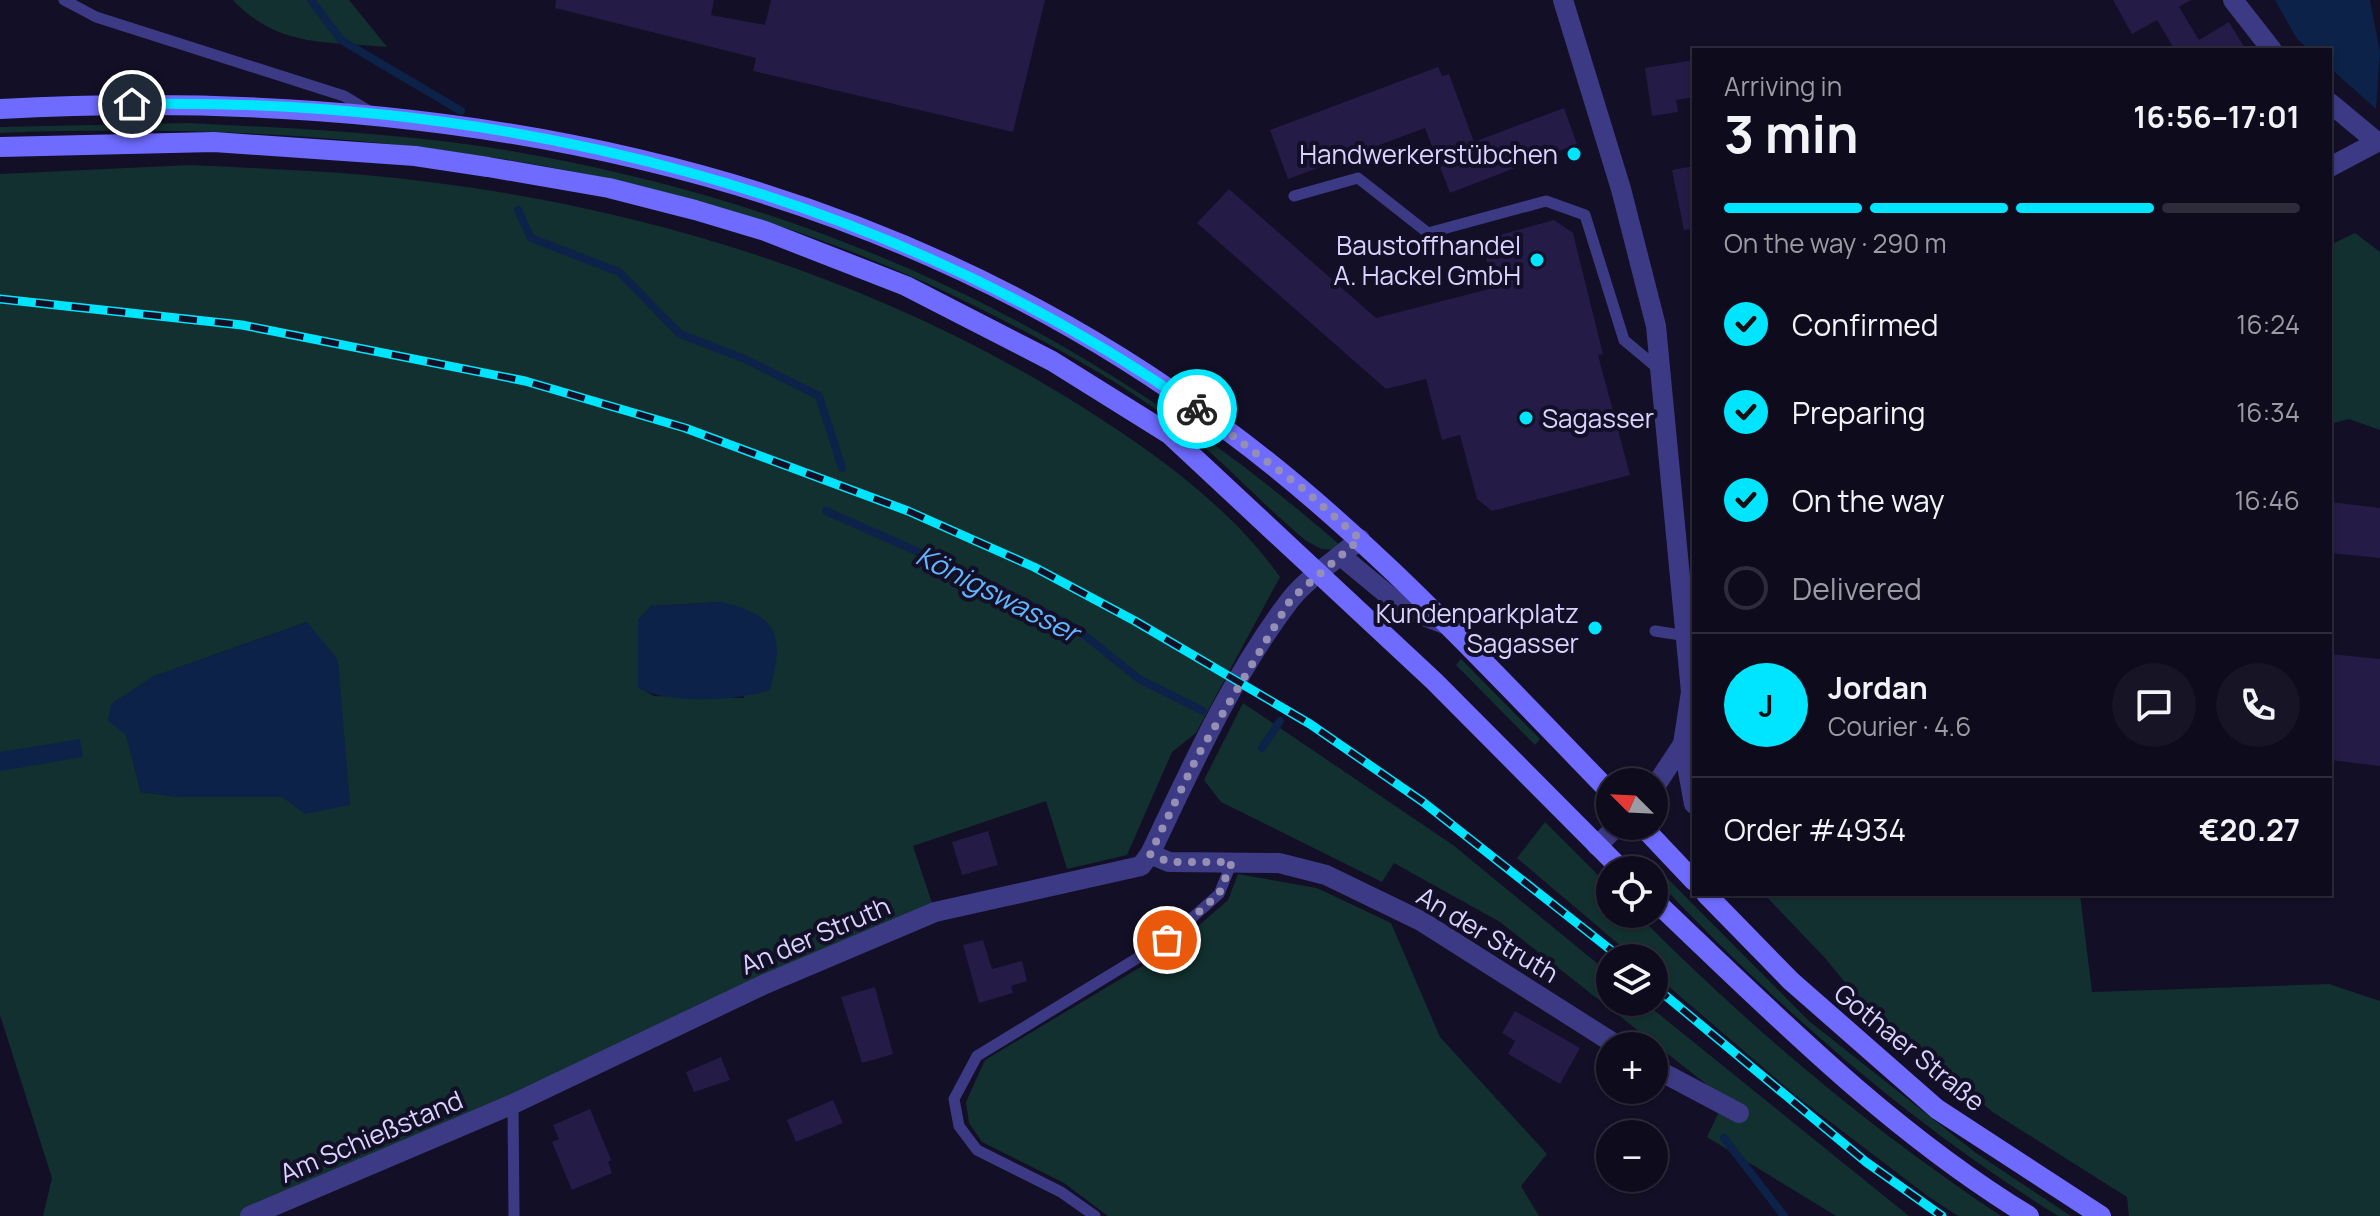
<!DOCTYPE html>
<meta charset="utf-8">
<style>
body{margin:0;font-family:Manrope,sans-serif;background:#171425;color:#f1f3f6;height:100vh;display:flex;flex-direction:column;font-size:30px;white-space:nowrap}
*{box-sizing:border-box;margin:0}
p{font-size:26px;color:#9b9ba3}
.icon{flex:none;width:44px;height:44px;fill:none;stroke:currentColor;stroke-width:2;stroke-linecap:round;stroke-linejoin:round}
.map{position:relative;flex:1;overflow:hidden}
.side{position:absolute;left:1692px;top:48px;width:640px;height:848px;display:flex;flex-direction:column;background:#0e0b1c;border-radius:0px;box-shadow:0 2px 6px #0004,0 0 0 2px #2e2b3b}
.side>*{flex:none}
.needle{width:52px;rotate:294deg}
.controls{position:absolute;left:1596px;top:768px;display:grid;gap:16px}
.controls a{display:grid;place-items:center;width:72px;height:72px;border-radius:50%;background:#0e0b1c;box-shadow:0 2px 6px #0004,0 0 0 2px #2e2b3b;font-size:40px}
.pin{position:absolute;display:grid;place-items:center;width:68px;height:68px;color:#fff;margin:-34px;border:4px solid #fff;border-radius:50%;box-shadow:0 2px 8px #0007}
.courier{position:absolute;display:grid;place-items:center;width:80px;height:80px;margin:-40px;border:6px solid #00e5ff;border-radius:50%;background:#fff;color:#222;box-shadow:0 2px 10px #0007}
.head em{font-style:normal;font-weight:700}
.head div{display:flex;flex-direction:column-reverse}
.head{display:flex;align-items:center;justify-content:space-between;height:136px;padding:0 32px}
h1{font-size:52px;font-weight:700;line-height:60px}
.bar{display:grid;grid-template-columns:repeat(4,1fr);gap:12px 8px;align-content:center;height:96px;padding:0 32px}
.bar i{height:10px;border-radius:6px;background:#2e2b3b}
.bar .active{background:#00e5ff}
.bar p{grid-column:span 4}
.line{display:flex;align-items:center;gap:20px;padding:0 32px;border-top:2px solid #2e2b3b}
.line div{flex:1}
.round{display:grid;place-items:center;flex:none;width:84px;height:84px;border-radius:42px;background:#171425}
ol{padding:0 32px;list-style:none}
li{display:flex;align-items:center;gap:24px;height:88px}
li p{margin-inline-start:auto}
li .icon{padding:8px;border-radius:50%;background:#00e5ff;color:#111;stroke-width:4}
li:last-child{color:#9b9ba3}
li i{width:44px;height:44px;border:4px solid #2e2b3b;border-radius:50%}
.map>svg:first-child{display:block}
.green{fill:#12302f;fill-rule:evenodd}
.water{fill:#0c2248}
.lines{fill:none;stroke-linecap:round;stroke-linejoin:round}
.stream{stroke:#0c2248;stroke-width:8}
.building{fill:#241b47}
.service{stroke:#3d3a85;stroke-width:11}
.minor{stroke:#3d3a85;stroke-width:20}
.tertiary{stroke:#3d3a85;stroke-width:20}
.secondary{stroke:#6f6bff;stroke-width:20}
.rail-casing{stroke:#00e5ff;stroke-width:9}
.rail{stroke:#130f26;stroke-width:6;stroke-dasharray:18;stroke-linecap:butt}
.done{stroke:#948fb3;stroke-width:8;stroke-dasharray:0 14.4}
.route{stroke:#00e5ff;stroke-width:10}
.poi-dot{fill:#00e5ff;stroke:#130f26;stroke-width:3}
.labels{text-anchor:middle;dominant-baseline:central;stroke-width:8;stroke-linejoin:round;paint-order:stroke}
.poi-label{font-size:26px;fill:#d9d4ff;stroke:#130f26;text-anchor:end}
.street-label{font-size:26px;fill:#d9d4ff;stroke:#130f26}
.water-label{font-size:28px;font-style:italic;fill:#62b6ff;stroke:#130f26}
</style>
<div class="map">
<svg width="2380" height="1216" viewBox="0 0 2380 1216">
<rect width="100%" height="100%" fill="#130f26"/>
<g class="green">
<path d="M233 0H349L387 47C326 41 278 48 233 0Z"/>
<path d="M188 123C306 129 423 134 539 156 847 214 1104 340 1340 545L1337 550 1321 549 1305 540C1258 501 1218 454 1168 418 1113 378 1052 345 991 314 683 157 341 120 0 133V127Z"/>
<path d="M190 165C248 168 307 170 365 175 614 197 867 272 1079 405 1150 449 1232 508 1280 577L1196 733 1172 752 1127 855 1067 869 1046 801 913 846 935 912 250 1216H43L52 1178 0 1015V174ZM722 602 744 698 654 696 638 687V620L651 606ZM307 622 282 797H180L141 792 126 735 152 677Z"/>
<path d="M2355 233 2380 252V430L2349 419 2330 424V245Z"/>
<path d="M1461 659 1540 739 1535 745 1456 665Z"/>
<path d="M1243 703 1453 845 1610 974V1002H1644L1909 1216H1836L1707 1137 1725 1099 1500 922 1394 863 1382 882 1221 802 1204 780Z"/>
<path d="M1545 822 1610 887V914H1637C1748 1026 1870 1129 2001 1216H1958L1929 1197 1800 1099 1654 974V958H1635L1517 858Z"/>
<path d="M1238 874 1317 888 1391 923 1440 1037 1547 1154 1521 1186 1539 1216H1108L1064 1183 982 1142 969 1123 966 1102 985 1060 1174 947 1228 900Z"/>
<path d="M1664 875 1809 1021 1976 1153 2071 1216H2058C1909 1123 1776 1007 1656 879Z"/>
<path d="M1764 894H2080L2092 992 2329 984 2380 1001V1216H2129L2127 1197 1994 1113 1871 1014 1825 958Z"/>
</g>
<g class="water">
<path d="M2275 0H2370L2380 52 2376 109 2330 68V50H2310L2297 39Z"/>
<path d="M722 602C778 616 785 634 770 690 736 701 670 705 638 688V620L651 606Z"/>
<path d="M307 622 338 660 350 805 305 814 282 797H180L141 792 126 735 108 721 111 704 152 677Z"/>
<path d="M80 739 83 757 0 771V752Z"/>
</g>
<g class="lines">
<g class="stream">
<path d="M311 0 341 40 461 111"/>
<path d="M518 210 531 238 619 272 680 334 745 359 819 396 842 468"/>
<path d="M826 511 984 581 1077 629 1139 679 1203 711"/>
<path d="M1262 748 1280 721"/>
<path d="M1724 1138 1784 1216"/>
</g>
</g>
<g class="building">
<path d="M556 0H714L711 15 765 25 771 0H1045L1013 132 753 71 756 58 555 8Z"/>
<path d="M2113 0H2191L2179 7 2199 40 2229 22 2246 50H2175L2157 20 2132 34Z"/>
<path d="M1694 60V97L1676 100 1678 112 1652 116 1645 68Z"/>
<path d="M1438 67 1442 76 1449 74 1474 142 1564 108 1577 144 1450 193 1425 128 1288 179 1270 130Z"/>
<path d="M1694 166V229L1684 230 1672 170Z"/>
<path d="M1229 189 1376 318 1493 288 1482 240 1554 220 1573 233 1603 354 1598 355 1630 475 1492 511 1477 499 1460 435 1442 440 1426 379 1386 389 1197 223Z"/>
<path d="M2330 502 2380 508V558L2330 553Z"/>
<path d="M2330 654 2380 659V766L2330 760Z"/>
<path d="M988 831 998 865 962 875 952 842Z"/>
<path d="M983 940 992 969 1022 961 1027 981 1011 986 1013 993 979 1003 963 945Z"/>
<path d="M875 987 893 1054 862 1063 841 997Z"/>
<path d="M1515 1011 1580 1048 1560 1084 1508 1054 1515 1041 1502 1033Z"/>
<path d="M721 1057 730 1080 694 1092 686 1072Z"/>
<path d="M833 1100 843 1123 796 1142 787 1120Z"/>
<path d="M590 1109 611 1160 608 1162 612 1173 572 1190 552 1142 559 1139 553 1125Z"/>
</g>
<g class="lines">
<g class="service">
<path d="M64 0 96 17 344 96 374 114"/>
<path d="M1294 196 1358 178 1428 233 1546 201 1585 215 1624 340 1661 371"/>
<path d="M1655 631 1687 636"/>
<path d="M513 1104 514 1216"/>
<path d="M1095 1216 1061 1192 977 1150 959 1126 954 1099 977 1056 1167 940 1219 894 1232 862"/>
</g>
<g class="minor">
<path d="M2233 0 2272 50"/>
<path d="M2330 103 2377 142 2330 167"/>
<path d="M1341 556 1405 609 1447 625"/>
<path d="M1597 846 1617 826"/>
<path d="M1150 854 1169 862 1279 863 1326 875 1421 921 1618 1046"/>
<path d="M1654 1068 1739 1113"/>
<path d="M250 1216 513 1104 765 984 935 912 1141 866 1150 854C1191 768 1232 676 1290 600 1308 577 1338 559 1360 539"/>
</g>
<g class="tertiary">
<path d="M1563 0 1621 189 1656 326 1691 692 1683 744 1654 788"/>
<path d="M1683 744 1694 804"/>
</g>
<g class="secondary">
<path d="M0 109C435 86 868 162 1224 428 1368 534 1486 665 1610 792"/>
<path d="M0 147 214 142 415 156 488 167 609 188 695 210 765 231 906 286 1052 361 1169 434 1434 681 1622 870"/>
<path d="M1642 826 1694 881"/>
<path d="M1706 894 1791 981 1937 1109 2101 1216"/>
<path d="M1654 900C1772 1012 1889 1131 2029 1216"/>
</g>
<defs>
<g id="rail">
<path d="M0 299 242 325 525 381 685 428 908 511 1034 567 1135 621 1310 724 1423 802 1621 958"/>
<path d="M1654 986 1866 1162 1942 1216"/>
</g>
</defs>
<use href="#rail" class="rail-casing"/>
<use href="#rail" class="rail"/>
</g>
<g class="lines">
<path class="done" d="M1167 940 1219 894 1232 862H1169L1150 854 1198 755 1291 599 1360 539 1301 487 1197 409"/>
<path class="route" d="M132 104C510 97 885 192 1197 409"/>
</g>
<g class="poi-dot">
<circle cx="1574" cy="154" r="8"/>
<circle cx="1537" cy="260" r="8"/>
<circle cx="1526" cy="418" r="8"/>
<circle cx="1595" cy="628" r="8"/>
</g>
<g class="labels">
<g class="poi-label">
<text x="1558" y="154">Handwerkerstübchen</text>
<text x="1521" y="245">Baustoffhandel<tspan x="1521" dy="30">A. Hackel GmbH</tspan></text>
<text x="1542" y="418" text-anchor="start">Sagasser</text>
<text x="1579" y="613">Kundenparkplatz<tspan x="1579" dy="30">Sagasser</tspan></text>
</g>
<g class="street-label">
<text transform="translate(1488 934) rotate(31)">An der Struth</text>
<text transform="translate(815 935) rotate(-23)">An der Struth</text>
<text transform="translate(1910 1047) rotate(39)">Gothaer Straße</text>
<text transform="translate(371 1136) rotate(-23)">Am Schießstand</text>
</g>
<g class="water-label">
<text transform="translate(998 593) rotate(27)">Königswasser</text>
</g>
</g>
</svg>
<div class="controls">
<a><svg class="needle" viewBox="-14 -14 28 28"><path d="M0-13l5 13h-10z" fill="#e53935"/><path d="M0 13l5-13h-10z" fill="#9b9ba3"/></svg></a>
<a><svg class="icon" aria-label="locate" viewBox="0 0 24 24"><circle cx="12" cy="12" r="6"/><path d="M12 2v4M12 18v4M2 12h4M18 12h4"/></svg></a>
<a><svg class="icon" aria-label="layers" viewBox="0 0 24 24"><path d="M12 4l9 5-9 5-9-5zM3 14l9 5 9-5"/></svg></a>
<a>+</a>
<a>−</a>
</div>
<div class="pin" style="left:1167px;top:940px;background:#ea580c"><svg class="icon" aria-label="bag" viewBox="0 0 24 24"><path d="M5 8h14l-1 12H6zM9 8a3 3 0 0 1 6 0"/></svg></div>
<div class="pin" style="left:132px;top:104px;background:#1f2937"><svg class="icon" aria-label="home" viewBox="0 0 24 24"><path d="M3 11l9-7 9 7M6 9v11h12V9"/></svg></div>
<div class="courier" style="left:1197px;top:409px"><svg class="icon" aria-label="bike" viewBox="0 0 24 24"><circle cx="6" cy="16" r="4"/><circle cx="18" cy="16" r="4"/><path d="M6 16l4-8h5l3 8M10 8l3 8H6M13 5h3"/></svg></div>
<section class="side">
<div class="head"><div><h1>3 min</h1><p>Arriving in</p></div><em>16:56–17:01</em></div>
<div class="bar"><i class="active"></i><i class="active"></i><i class="active"></i><i></i><p>On the way · 290 m</p></div>
<ol>
<li><svg class="icon" aria-label="check" viewBox="0 0 24 24"><path d="M5 12l5 5 9-10"/></svg>Confirmed<p>16:24</p></li>
<li><svg class="icon" aria-label="check" viewBox="0 0 24 24"><path d="M5 12l5 5 9-10"/></svg>Preparing<p>16:34</p></li>
<li><svg class="icon" aria-label="check" viewBox="0 0 24 24"><path d="M5 12l5 5 9-10"/></svg>On the way<p>16:46</p></li>
<li><i></i>Delivered</li>
</ol>
<div class="line" style="height:144px"><b class="round" style="background:#00e5ff;color:#111">J</b><div><b>Jordan</b><p>Courier · 4.6</p></div><a class="round"><svg class="icon" aria-label="chat" viewBox="0 0 24 24"><path d="M4 5h16v11H9l-5 4z"/></svg></a><a class="round"><svg class="icon" aria-label="phone" viewBox="0 0 24 24"><path d="M5 4h4l2 5-3 2q2 4 5 5l2-3 5 2v4C11 20 4 13 5 4z"/></svg></a></div>
<div class="line" style="height:104px"><div>Order #4934</div><b>€20.27</b></div>
</section>
</div>
